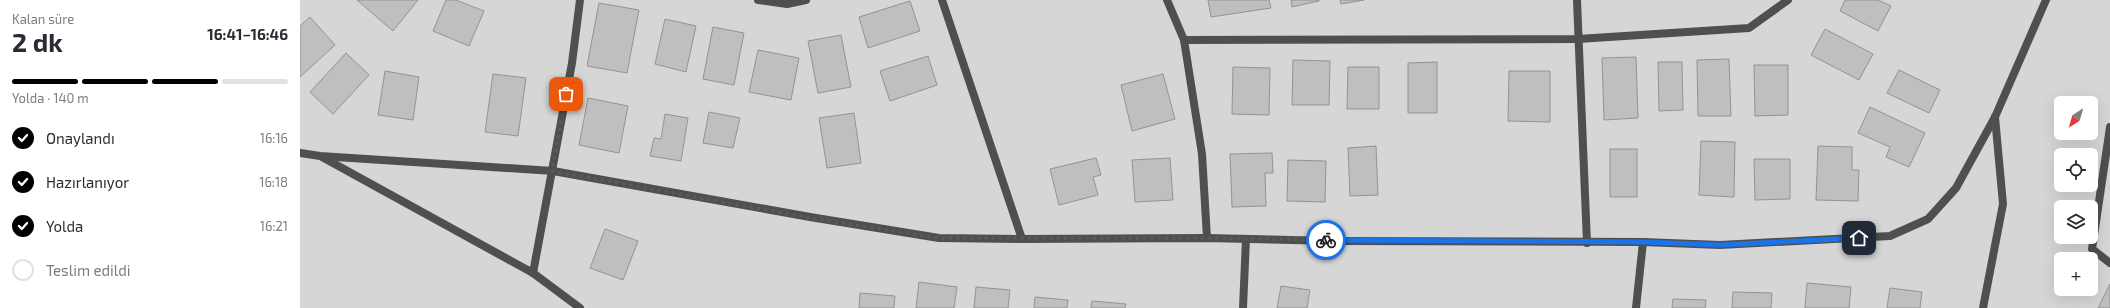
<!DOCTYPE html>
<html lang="tr">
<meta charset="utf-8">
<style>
body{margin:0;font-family:"Exo 2",sans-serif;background:#f7f7f7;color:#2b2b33;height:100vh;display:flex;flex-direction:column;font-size:15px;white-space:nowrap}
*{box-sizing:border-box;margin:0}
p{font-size:13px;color:#7c7c81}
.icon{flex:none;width:22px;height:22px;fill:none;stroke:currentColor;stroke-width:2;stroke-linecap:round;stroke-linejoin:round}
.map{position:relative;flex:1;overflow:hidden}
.side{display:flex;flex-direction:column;background:#fff;width:300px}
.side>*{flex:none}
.needle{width:26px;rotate:217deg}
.fabs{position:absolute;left:1754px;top:96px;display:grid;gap:8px}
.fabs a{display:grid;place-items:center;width:44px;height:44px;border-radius:6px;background:#fff;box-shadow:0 4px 16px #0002;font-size:20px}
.pin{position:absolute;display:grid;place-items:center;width:34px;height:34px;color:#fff;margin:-17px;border-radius:8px;box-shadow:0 2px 6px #0006}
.courier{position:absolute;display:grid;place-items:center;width:40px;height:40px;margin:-20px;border:3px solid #1a73e8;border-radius:50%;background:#fff;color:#222;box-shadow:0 1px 5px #0007}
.summary em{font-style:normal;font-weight:700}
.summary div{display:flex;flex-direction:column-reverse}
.summary{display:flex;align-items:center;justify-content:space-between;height:68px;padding:0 12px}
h1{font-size:26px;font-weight:700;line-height:30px}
.bar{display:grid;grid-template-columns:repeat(4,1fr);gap:6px 4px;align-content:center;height:48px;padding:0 12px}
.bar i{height:5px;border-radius:3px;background:#e1e1e2}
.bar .on{background:#000}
.bar p{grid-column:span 4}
ol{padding:0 12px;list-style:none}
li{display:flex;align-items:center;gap:12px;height:44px}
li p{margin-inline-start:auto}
li .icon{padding:4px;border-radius:50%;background:#000;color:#fff;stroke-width:4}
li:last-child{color:#7c7c81}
li i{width:22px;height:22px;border:2px solid #e1e1e2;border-radius:50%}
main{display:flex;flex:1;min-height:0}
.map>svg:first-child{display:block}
.green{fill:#d6d6d6;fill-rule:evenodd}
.building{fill:#bfbfbf;stroke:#939393}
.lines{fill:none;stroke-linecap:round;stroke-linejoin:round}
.minor{stroke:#4f4f4f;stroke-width:8}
.tertiary{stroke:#4f4f4f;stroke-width:8}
.done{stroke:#595959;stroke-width:4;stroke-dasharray:0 7.2}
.route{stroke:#1a73e8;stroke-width:5}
</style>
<main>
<section class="side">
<div class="summary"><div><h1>2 dk</h1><p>Kalan süre</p></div><em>16:41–16:46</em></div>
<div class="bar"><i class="on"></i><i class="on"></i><i class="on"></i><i></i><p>Yolda · 140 m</p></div>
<ol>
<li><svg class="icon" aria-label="check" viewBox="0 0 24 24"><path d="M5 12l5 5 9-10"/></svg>Onaylandı<p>16:16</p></li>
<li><svg class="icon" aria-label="check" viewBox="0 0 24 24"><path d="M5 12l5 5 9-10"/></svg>Hazırlanıyor<p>16:18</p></li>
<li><svg class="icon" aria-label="check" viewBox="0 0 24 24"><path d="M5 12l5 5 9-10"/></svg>Yolda<p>16:21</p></li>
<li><i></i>Teslim edildi</li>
</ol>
</section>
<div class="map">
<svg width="1810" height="308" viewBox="0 0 1810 308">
<rect width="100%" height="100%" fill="#fff"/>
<path class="green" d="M0 0H1810V308H0ZM1761 103H1791V133H1761ZM1761 155H1791V185H1761ZM1761 207H1791V237H1761ZM1761 259H1791V289H1761Z"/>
<g class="building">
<path d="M57 0H118L93 31Z"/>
<path d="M146 0H156L184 11 169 46 133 31Z"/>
<path d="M908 0H969L971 8 911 17Z"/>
<path d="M991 0H1019V1L992 7Z"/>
<path d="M1040 0H1064L1041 4Z"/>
<path d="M1545 0H1578L1591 6 1578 31 1540 11Z"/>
<path d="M610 1 620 31 568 48 559 17Z"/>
<path d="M299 3 339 10 327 73 287 66Z"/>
<path d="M10 17 35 45 0 77V26Z"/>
<path d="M365 19 396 26 386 72 355 64Z"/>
<path d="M413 27 444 33 434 85 403 79Z"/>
<path d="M1525 29 1573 54 1559 80 1511 55Z"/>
<path d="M541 35 551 87 518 93 508 41Z"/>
<path d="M458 50 499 58 491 100 449 92Z"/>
<path d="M46 53 69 75 33 114 10 92Z"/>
<path d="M628 56 637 85 590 101 580 71Z"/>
<path d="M1336 57 1338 118 1304 120 1302 58Z"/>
<path d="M1429 59 1431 116H1398L1397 60Z"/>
<path d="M993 60 1030 61 1029 105H992Z"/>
<path d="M1137 62V113H1108V63Z"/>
<path d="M1358 62H1382L1383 110 1359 111Z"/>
<path d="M1454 65H1488V115L1455 116Z"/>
<path d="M933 67 970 68 969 115 932 114Z"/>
<path d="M1048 67H1079V109H1047Z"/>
<path d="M1599 70 1640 90 1629 113 1587 93Z"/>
<path d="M85 71 119 77 113 120 78 115Z"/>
<path d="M1209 71H1250V122L1208 121Z"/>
<path d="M193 74 226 78 218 136 185 132Z"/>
<path d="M863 74 875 119 832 131 821 85Z"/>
<path d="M288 98 328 106 319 153 279 145Z"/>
<path d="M1570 107 1625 133 1609 167 1586 157 1590 147 1558 133Z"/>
<path d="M409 112 440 118 433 148 403 143Z"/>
<path d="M554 113 561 163 527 168 519 118Z"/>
<path d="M365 114 388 118 381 161 350 156 354 138 361 139Z"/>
<path d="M1401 141 1435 142 1434 197 1399 195Z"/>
<path d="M1076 146 1078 195 1050 196 1048 148Z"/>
<path d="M1518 146 1552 147V170H1559L1558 201 1516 200Z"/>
<rect x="1310" y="149" width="27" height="48"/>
<path d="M972 153 973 173H965L966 206 932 207 930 154Z"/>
<path d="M796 158 801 175 793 177 798 195 759 205 750 169Z"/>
<path d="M870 158 873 200 835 202 832 160Z"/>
<path d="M1454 159H1490V199L1455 200Z"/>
<path d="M988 160 1026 161 1025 202 987 201Z"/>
<path d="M305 229 338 241 323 280 290 268Z"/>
<path d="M619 282 657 287 654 308H616Z"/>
<path d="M1507 283 1551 287 1549 308H1505Z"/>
<path d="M1810 284V308H1798Z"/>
<path d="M981 286 1010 290 1007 308H977Z"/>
<path d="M676 287 710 290 708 308H674Z"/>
<path d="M1590 288 1622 292 1620 308H1587Z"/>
<path d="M1433 292 1472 293 1471 308H1432Z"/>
<path d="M560 293 595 296 594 308H559Z"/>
<path d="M735 297 768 300 767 308H734Z"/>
<path d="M1373 299 1406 300 1405 308H1372Z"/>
<path d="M792 301 826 304 825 308H791Z"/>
</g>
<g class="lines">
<g class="minor">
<path d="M458 0 487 4 506 0"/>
<path d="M867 0 884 40 902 154 907 238"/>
<path d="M1277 0 1287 243"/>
<path d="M884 40 1278 39 1449 28 1488 0"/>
<path d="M1810 127 1792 249 1810 263"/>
<path d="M0 153 20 156 253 171 510 217 639 238 722 239"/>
<path d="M22 157 233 273 280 308"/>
<path d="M233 273 272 63 280 0"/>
<path d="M943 308 946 239"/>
<path d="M1336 308 1343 242"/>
</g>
<g class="tertiary">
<path d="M642 0 722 239 907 238 1034 241 1343 242 1420 245 1590 236 1628 219 1656 188 1695 117 1746 0"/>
<path d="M1683 308 1703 204 1695 117"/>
</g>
</g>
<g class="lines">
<path class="done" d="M266 94 252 171 510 218 639 238H907L1026 240"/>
<path class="route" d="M1026 240 1343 242 1420 245 1559 238"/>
</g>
</svg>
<div class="fabs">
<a><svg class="needle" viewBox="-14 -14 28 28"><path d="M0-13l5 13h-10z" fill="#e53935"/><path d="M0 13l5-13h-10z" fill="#7c7c81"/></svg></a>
<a><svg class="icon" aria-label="locate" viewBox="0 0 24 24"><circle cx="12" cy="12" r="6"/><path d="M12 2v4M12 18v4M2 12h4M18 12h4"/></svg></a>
<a><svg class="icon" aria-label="layers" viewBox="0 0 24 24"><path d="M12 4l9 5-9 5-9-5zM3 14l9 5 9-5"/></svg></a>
<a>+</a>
</div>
<div class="pin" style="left:266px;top:94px;background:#ea580c"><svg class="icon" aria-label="bag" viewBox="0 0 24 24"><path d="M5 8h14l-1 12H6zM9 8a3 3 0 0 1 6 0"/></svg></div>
<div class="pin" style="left:1559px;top:238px;background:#1f2937"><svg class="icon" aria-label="home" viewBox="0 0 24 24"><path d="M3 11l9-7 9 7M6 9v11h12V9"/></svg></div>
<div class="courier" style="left:1026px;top:240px"><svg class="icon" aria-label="bike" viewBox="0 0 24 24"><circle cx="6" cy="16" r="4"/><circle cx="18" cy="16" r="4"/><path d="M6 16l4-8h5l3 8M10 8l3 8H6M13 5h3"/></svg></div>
</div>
</main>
